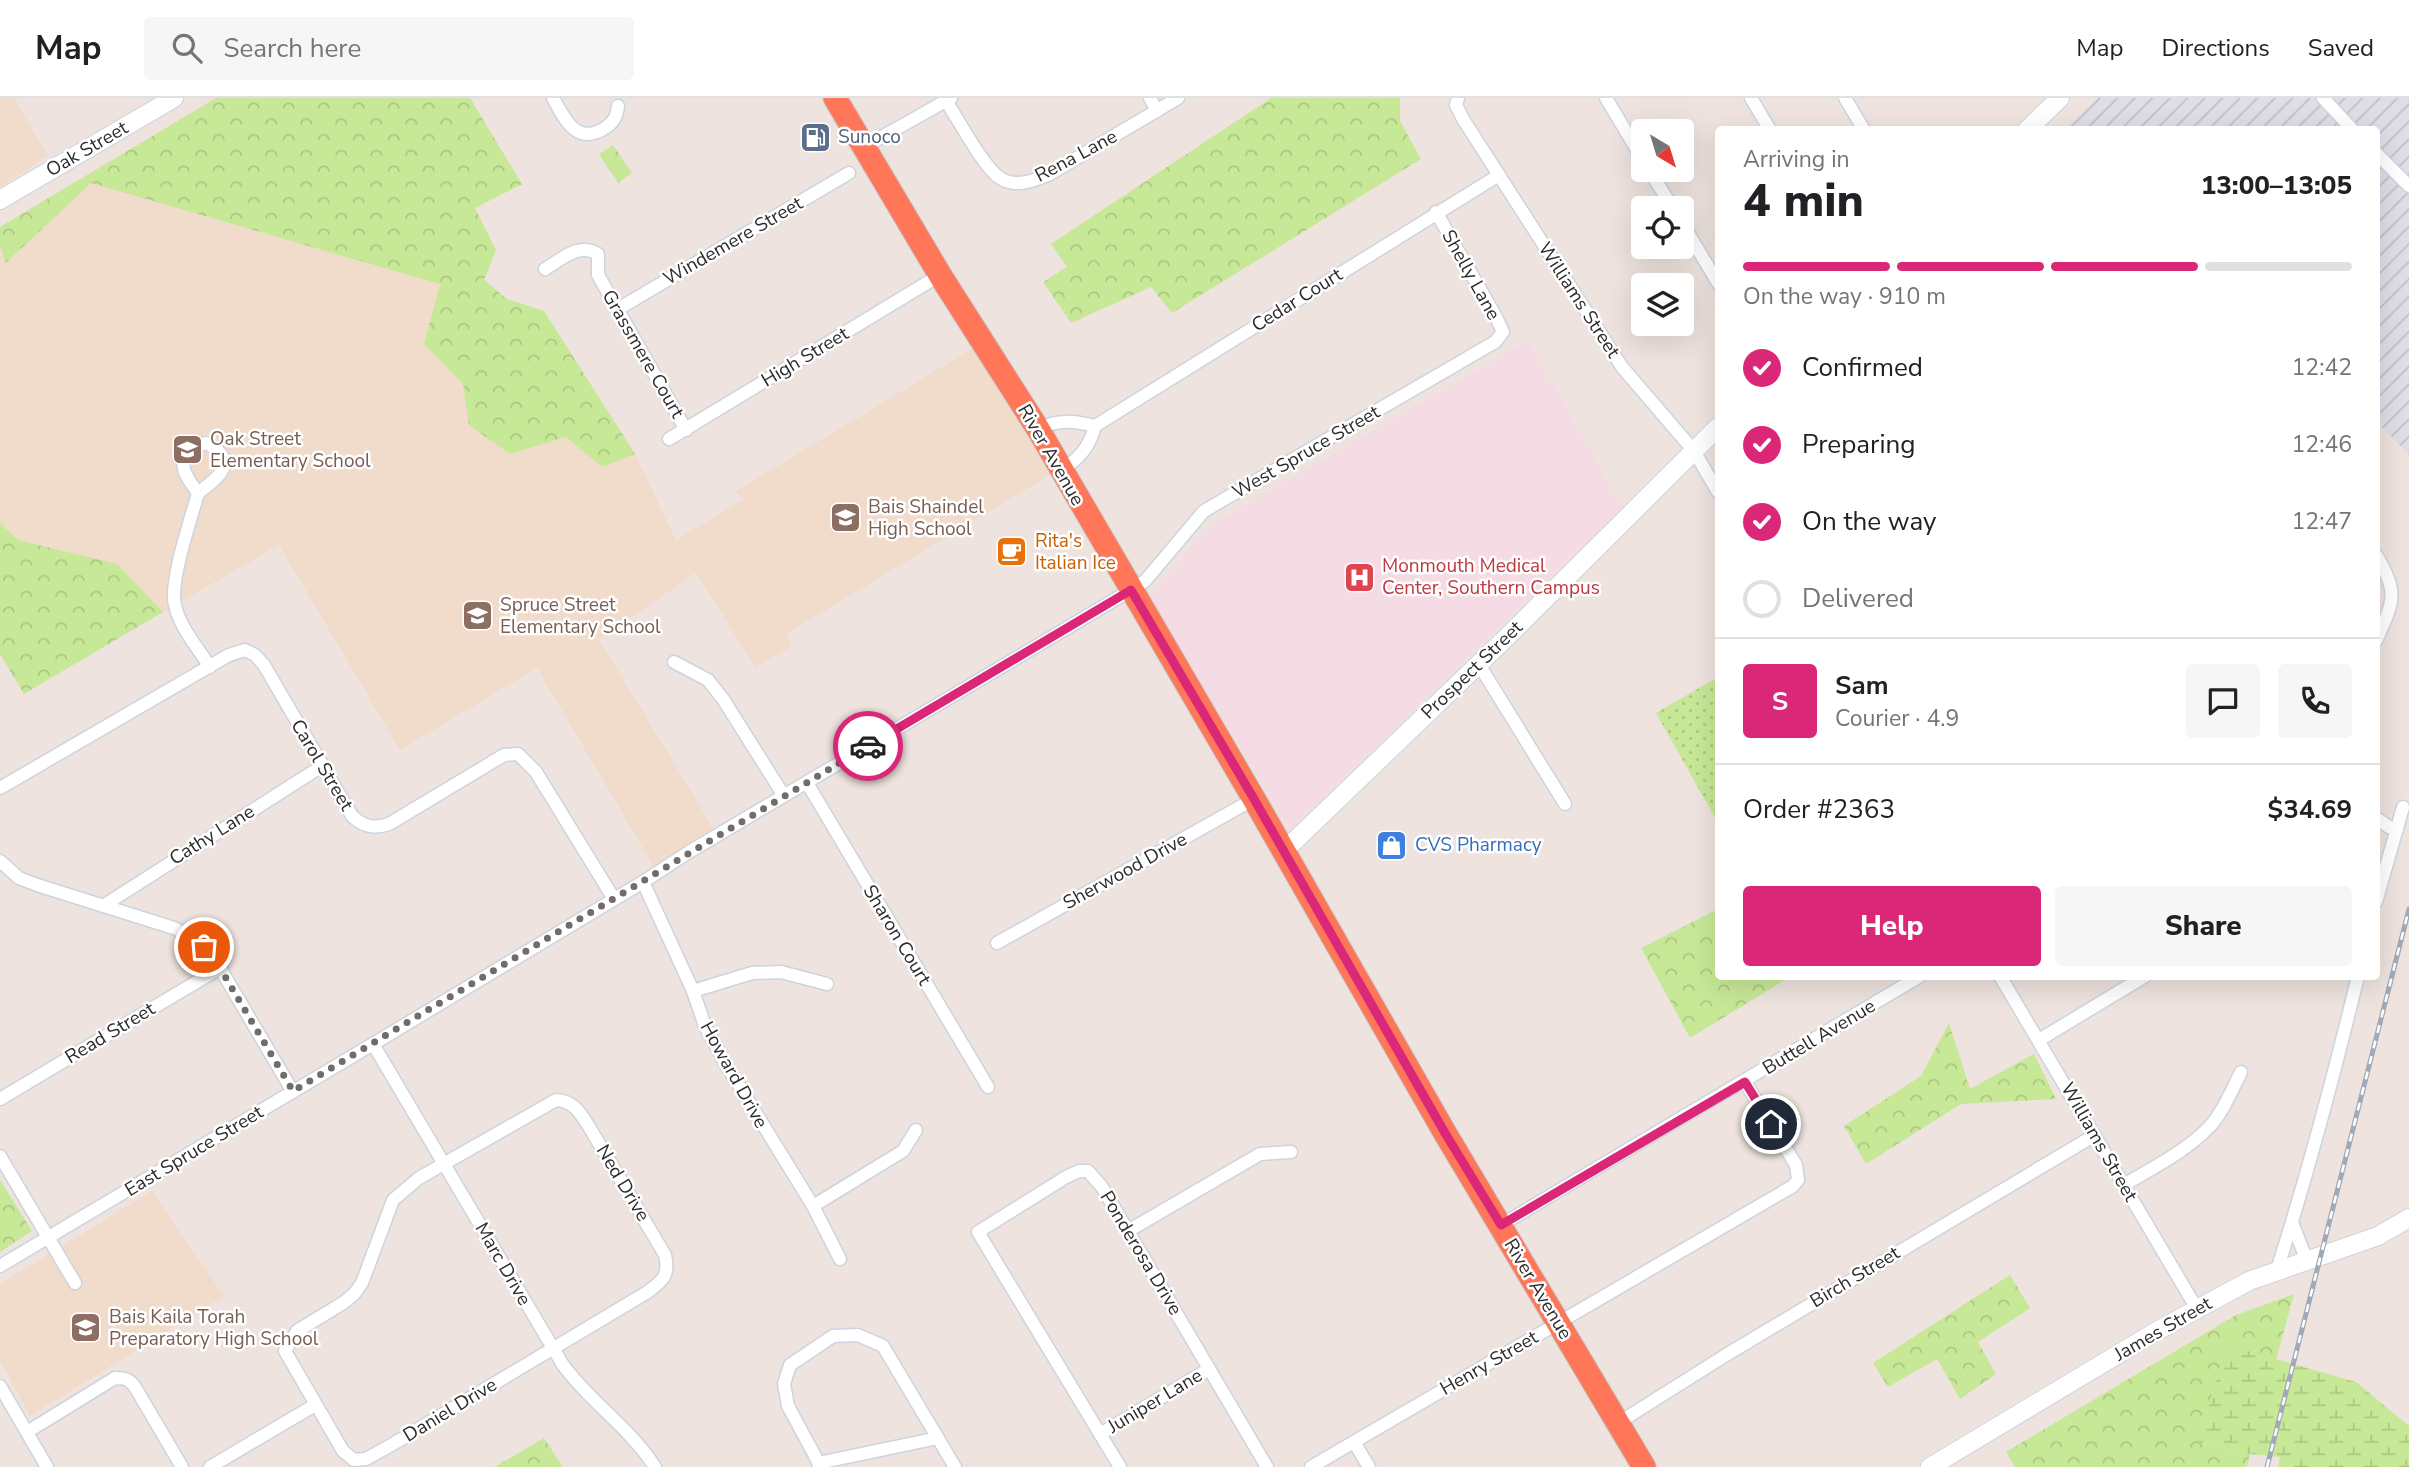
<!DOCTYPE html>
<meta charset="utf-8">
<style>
body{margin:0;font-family:"Nunito Sans",sans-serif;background:#f6f6f6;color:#202124;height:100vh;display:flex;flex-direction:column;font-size:26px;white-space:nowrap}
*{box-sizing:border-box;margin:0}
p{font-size:23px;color:#757577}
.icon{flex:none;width:38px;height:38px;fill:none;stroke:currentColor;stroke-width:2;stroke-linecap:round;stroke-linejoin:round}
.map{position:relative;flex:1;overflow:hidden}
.sheet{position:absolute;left:1715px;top:28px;width:665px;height:854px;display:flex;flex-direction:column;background:#fff;border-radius:7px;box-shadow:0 7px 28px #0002}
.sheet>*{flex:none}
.needle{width:46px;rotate:142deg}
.controls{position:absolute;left:1631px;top:21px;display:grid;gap:14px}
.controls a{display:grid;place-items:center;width:63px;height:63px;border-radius:7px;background:#fff;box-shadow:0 7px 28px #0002;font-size:35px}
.pin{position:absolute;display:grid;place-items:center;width:60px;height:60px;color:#fff;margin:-30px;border:4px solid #fff;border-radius:50%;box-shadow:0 2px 7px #0007}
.courier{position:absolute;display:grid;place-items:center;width:70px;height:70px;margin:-35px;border:5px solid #db2777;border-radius:50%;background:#fff;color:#222;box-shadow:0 2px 9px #0007}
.overview em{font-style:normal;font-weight:800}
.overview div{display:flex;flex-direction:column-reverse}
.overview{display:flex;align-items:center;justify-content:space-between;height:119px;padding:0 28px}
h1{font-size:46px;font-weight:800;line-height:52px}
.bar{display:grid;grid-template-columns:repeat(4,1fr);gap:10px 7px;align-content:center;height:84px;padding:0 28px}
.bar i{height:9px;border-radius:5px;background:#e0e0e0}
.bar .current{background:#db2777}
.bar p{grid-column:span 4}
.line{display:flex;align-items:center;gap:18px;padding:0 28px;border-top:2px solid #e0e0e0}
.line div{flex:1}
.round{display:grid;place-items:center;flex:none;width:74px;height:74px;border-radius:7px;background:#f6f6f6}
ol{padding:0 28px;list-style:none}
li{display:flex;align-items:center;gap:21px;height:77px}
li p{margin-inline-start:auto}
li .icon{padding:7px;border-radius:50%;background:#db2777;color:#fff;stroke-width:4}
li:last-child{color:#757577}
li i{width:38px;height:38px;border:4px solid #e0e0e0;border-radius:50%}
.button{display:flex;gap:14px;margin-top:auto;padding:14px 28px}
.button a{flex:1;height:80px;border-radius:7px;background:#db2777;color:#fff;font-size:28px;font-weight:800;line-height:80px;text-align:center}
.button a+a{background:#f6f6f6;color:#202124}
header{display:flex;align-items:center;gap:42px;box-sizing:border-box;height:98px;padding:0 35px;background:#fff;border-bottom:2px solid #e0e0e0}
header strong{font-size:33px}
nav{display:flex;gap:38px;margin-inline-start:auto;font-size:24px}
.search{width:490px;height:63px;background:#f6f6f6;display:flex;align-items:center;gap:18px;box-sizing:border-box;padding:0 24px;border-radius:7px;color:#757577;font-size:26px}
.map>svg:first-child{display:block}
.industrial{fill:url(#industrial-furrows)}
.education{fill:#f1dccc}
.medical{fill:#f5dbe3}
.grass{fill:url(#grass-dots)}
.forest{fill:url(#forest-crowns)}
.wetland{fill:url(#wetland-marsh)}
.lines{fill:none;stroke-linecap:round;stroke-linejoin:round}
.street-casing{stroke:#ccd4de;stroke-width:15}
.secondary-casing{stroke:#ccd4de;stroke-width:20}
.highway-casing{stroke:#c4c4c4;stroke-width:25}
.street{stroke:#fff;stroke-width:12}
.secondary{stroke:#fff;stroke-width:18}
.highway{stroke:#ff7658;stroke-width:23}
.rail-casing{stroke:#a0a9b7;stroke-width:5}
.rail{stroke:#fff;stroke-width:2.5;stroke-dasharray:8;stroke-linecap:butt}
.done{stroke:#706c6a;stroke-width:7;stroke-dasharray:0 12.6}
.route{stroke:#db2777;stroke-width:9}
.labels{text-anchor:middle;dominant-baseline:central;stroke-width:5;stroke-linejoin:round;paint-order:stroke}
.service-label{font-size:19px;fill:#4e5e75;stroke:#fff;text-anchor:start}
.street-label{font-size:19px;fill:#2c2c2c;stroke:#fff}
.education-label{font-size:19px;fill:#785e54;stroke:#fff;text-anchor:start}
.food-label{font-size:19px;fill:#c56008;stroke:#fff;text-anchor:start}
.health-label{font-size:19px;fill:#be3a42;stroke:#fff;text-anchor:start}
.shop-label{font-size:19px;fill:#366cbe;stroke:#fff;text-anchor:start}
</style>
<header>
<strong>Map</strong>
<div class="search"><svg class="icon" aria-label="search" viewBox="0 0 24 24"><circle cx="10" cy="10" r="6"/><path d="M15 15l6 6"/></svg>Search here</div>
<nav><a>Map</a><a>Directions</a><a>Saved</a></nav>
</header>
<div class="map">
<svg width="2409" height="1369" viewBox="0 0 2409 1369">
<defs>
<pattern id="industrial-furrows" width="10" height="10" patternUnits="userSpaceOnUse" patternTransform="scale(1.75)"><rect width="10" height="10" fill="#dfdee7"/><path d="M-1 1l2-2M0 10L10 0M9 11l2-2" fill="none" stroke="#c0bfc6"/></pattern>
<pattern id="grass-dots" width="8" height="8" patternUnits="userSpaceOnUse" patternTransform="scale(1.75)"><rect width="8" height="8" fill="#c7e897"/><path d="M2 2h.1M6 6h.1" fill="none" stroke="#abc782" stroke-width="1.8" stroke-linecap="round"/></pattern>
<pattern id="forest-crowns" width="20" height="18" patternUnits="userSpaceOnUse" patternTransform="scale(1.75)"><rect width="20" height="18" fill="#c7e897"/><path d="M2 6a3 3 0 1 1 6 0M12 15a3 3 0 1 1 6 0" fill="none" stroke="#abc782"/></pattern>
<pattern id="wetland-marsh" width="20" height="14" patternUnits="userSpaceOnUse" patternTransform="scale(1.75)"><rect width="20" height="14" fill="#c7e897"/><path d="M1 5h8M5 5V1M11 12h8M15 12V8" fill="none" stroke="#abc782"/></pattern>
</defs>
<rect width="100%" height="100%" fill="#eee3de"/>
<path class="industrial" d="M2098 0H2409V357L2377 324 2376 32H2065Z"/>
<g class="education">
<path d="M0 0H14L48 58 0 89Z"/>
<path d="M91 84 441 186 424 246 463 286 470 327 510 356 567 339 602 369 635 356 676 442 743 402 736 393 975 249 1050 377 786 536 792 548 756 570 696 475 599 541 715 733 654 769 537 570 400 652 279 447 163 514 117 466 18 442 0 425V148L7 165Z"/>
<path d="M152 1093 224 1198 30 1318 0 1262V1186Z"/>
</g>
<path class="medical" d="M1528 243 1623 411 1462 564 1290 732 1149 498 1212 427Z"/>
<path class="grass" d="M1718 579V725L1656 615Z"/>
<g class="forest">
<path d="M216 0H470L522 86 475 110 496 152 484 182 507 201 544 213 635 356 602 369 566 339 510 356 469 327 463 286 424 246 440 186 91 85 6 165 0 148V129Z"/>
<path d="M1271 0H1400V23L1421 61 1172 215 1151 189 1071 225 1043 184 1067 169 1051 146Z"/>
<path d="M613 47 632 75 618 85 599 56Z"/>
<path d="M0 425 18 442 117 466 163 514 24 596 0 556Z"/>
<path d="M1718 811V878L1790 879 1690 940 1641 850Z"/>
<path d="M1949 925 1970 991 2034 956 2056 1001 1961 1006 1866 1066 1844 1028 1921 978Z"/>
<path d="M0 1082 32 1133 0 1154Z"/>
<path d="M2010 1177 2030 1210 1978 1244 1996 1276 1960 1301 1937 1261 1888 1289 1873 1265Z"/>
<path d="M2294 1196 2276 1262 2227 1247 2198 1344 2250 1356 2247 1369H2015L2006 1354 2236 1217Z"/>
<path d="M544 1340 563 1369H495Z"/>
</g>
<path class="wetland" d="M2227 1247 2356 1284 2409 1328V1369H2278L2280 1359 2250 1356 2198 1344Z"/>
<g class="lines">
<defs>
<g id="street">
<path d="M553 0C565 22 577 48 605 30 614 24 617 18 618 8"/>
<path d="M1150 0 1157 13"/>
<path d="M1458 0 1456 7 1463 21 1622 269 1694 353 1718 394"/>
<path d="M1606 0 1643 62"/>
<path d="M1751 0 1770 32"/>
<path d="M1845 0 1864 32"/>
<path d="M2323 0 2353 32"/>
<path d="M946 3C958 21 984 70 1000 80 1015 90 1033 83 1048 77L1178 0"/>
<path d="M864 49 951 0"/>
<path d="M2376 55 2409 88"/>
<path d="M1649 72 1673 110"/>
<path d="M1682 125 1718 185"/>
<path d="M545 171C562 161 579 144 598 156V177L686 332"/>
<path d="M618 211 849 75"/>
<path d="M1038 331C1058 321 1074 323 1095 328"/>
<path d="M669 341 940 177"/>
<path d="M1060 373C1078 362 1090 349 1095 328L1499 77"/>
<path d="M198 395C185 377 179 371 187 349L207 345C240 364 219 379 198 395 191 421 169 484 175 507 179 528 198 550 210 569"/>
<path d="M2376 457C2400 495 2393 504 2376 543"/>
<path d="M674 564 708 582 723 601 784 698"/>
<path d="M1478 565 1565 706"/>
<path d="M807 685 988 989"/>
<path d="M0 690 229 557 245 552 255 557 264 567 352 718C364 729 374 731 389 726L504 657 518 656 536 674 614 801"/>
<path d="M2376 720 2389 729 2397 731"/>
<path d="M0 763 19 780 37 787 174 830 192 839 204 849 220 870 293 994"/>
<path d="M643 784 693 893 705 928 727 968 813 1108 840 1161"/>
<path d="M2376 804 2403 709"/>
<path d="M103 808 322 668"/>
<path d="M997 845 1254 701"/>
<path d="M2000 878 2197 1211"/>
<path d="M693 893 752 875 781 874 827 886"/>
<path d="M2039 942 2145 878"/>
<path d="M373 946 563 1267C590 1304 630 1330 655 1369"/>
<path d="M0 1001 220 870"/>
<path d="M556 1002C573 1003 579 1013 588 1027L665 1157C670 1179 662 1183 646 1195L393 1346 366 1361 354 1362 343 1353 285 1253 297 1233 343 1205 354 1196 362 1185 393 1102 419 1080Z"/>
<path d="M0 1058 75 1185"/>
<path d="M2124 1087C2154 1069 2187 1053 2211 1027 2224 1012 2232 992 2241 974"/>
<path d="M813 1108 903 1053 916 1032"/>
<path d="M1501 1127 1920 878"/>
<path d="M2293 1127 2307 1163"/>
<path d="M1128 1133 1260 1056 1291 1054"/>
<path d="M0 1168 373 946 643 784 689 754 1131 492 1145 483 1204 413 1495 244 1503 234 1496 219 1436 114"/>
<path d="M2277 1172C2308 1075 2334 977 2358 878"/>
<path d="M0 1288 47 1369"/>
<path d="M1618 1325 1726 1257 2095 1037"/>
<path d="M27 1334 115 1280C125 1280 129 1281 135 1289L182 1369"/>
<path d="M1100 1336 1209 1271"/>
<path d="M1354 1344 1369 1369"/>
<path d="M818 1365 938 1340"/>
<path d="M210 1369 315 1307"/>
<path d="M821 1369 788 1308 784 1286 790 1267 833 1238 858 1237 883 1248 955 1369"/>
<path d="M1120 1369 978 1134 1066 1079 1079 1073H1088L1102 1089 1267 1369"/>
<path d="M1311 1369 1793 1088 1798 1082 1796 1067 1745 984"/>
</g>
<g id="secondary">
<path d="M2027 32 2060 0"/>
<path d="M0 102 174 0"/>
<path d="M1284 753 1510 536 1718 329"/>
<path d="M1930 1369 2155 1234 2249 1183 2378 1138 2409 1120"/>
</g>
<path id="highway" d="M835 0 940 177 1038 331 1254 701 1445 1035 1644 1369"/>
</defs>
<use href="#street" class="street-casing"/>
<use href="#secondary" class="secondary-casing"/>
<use href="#highway" class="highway-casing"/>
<use href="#street" class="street"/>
<use href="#secondary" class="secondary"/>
<use href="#highway" class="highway"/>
<defs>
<path id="rail" d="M2267 1369 2409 811"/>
</defs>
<use href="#rail" class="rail-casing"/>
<use href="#rail" class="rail"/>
</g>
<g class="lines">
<path class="done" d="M204 849 220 870 293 993 868 648"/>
<path class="route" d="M868 648 1131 492 1254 701 1445 1035 1501 1127 1745 984 1771 1026"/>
</g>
<defs>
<symbol id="fuel-square" viewBox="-11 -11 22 22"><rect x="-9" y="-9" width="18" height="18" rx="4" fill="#5c6f8a" stroke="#fff"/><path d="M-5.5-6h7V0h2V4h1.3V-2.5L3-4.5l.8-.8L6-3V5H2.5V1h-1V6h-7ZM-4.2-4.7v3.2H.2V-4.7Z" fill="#fff"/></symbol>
<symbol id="school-square" viewBox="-11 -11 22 22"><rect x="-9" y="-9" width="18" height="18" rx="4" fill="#8d6e63" stroke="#fff"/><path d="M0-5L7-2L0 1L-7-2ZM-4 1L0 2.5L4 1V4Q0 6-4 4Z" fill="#fff"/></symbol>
<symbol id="cafe-square" viewBox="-11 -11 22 22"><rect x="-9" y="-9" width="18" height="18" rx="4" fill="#e8710a" stroke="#fff"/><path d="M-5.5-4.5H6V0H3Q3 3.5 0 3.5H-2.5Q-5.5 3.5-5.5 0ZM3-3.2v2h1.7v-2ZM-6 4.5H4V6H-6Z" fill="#fff"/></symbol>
<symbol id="hospital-square" viewBox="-11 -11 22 22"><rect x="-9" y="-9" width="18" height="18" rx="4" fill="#e0444e" stroke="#fff"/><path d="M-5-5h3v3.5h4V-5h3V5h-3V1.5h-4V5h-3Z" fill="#fff"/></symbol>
<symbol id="shop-square" viewBox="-11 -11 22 22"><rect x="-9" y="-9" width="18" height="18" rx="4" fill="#3f7fe0" stroke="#fff"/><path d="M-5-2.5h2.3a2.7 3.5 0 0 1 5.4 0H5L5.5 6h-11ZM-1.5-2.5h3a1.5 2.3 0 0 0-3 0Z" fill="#fff"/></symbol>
</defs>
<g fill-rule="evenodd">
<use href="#fuel-square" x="798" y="22" width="35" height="35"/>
<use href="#school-square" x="170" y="334" width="35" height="35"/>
<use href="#school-square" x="828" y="402" width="35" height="35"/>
<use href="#cafe-square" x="994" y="436" width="35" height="35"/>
<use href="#hospital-square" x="1342" y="462" width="35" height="35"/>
<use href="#school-square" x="460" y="500" width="35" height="35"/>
<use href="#shop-square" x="1374" y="730" width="35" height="35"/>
<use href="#school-square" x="68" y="1212" width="35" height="35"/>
</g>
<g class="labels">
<g class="service-label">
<text x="838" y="39">Sunoco</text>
</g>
<g class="street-label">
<text transform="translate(87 51) rotate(-30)">Oak Street</text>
<text transform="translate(1076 58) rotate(-28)">Rena Lane</text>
<text transform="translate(733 143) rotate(-30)">Windemere Street</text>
<text transform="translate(1471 177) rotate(61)">Shelly Lane</text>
<text transform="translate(1297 202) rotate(-32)">Cedar Court</text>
<text transform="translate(1579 202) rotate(57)">Williams Street</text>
<text transform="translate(643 256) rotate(60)">Grassmere Court</text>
<text transform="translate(805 259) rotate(-31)">High Street</text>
<text transform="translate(1306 354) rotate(-30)">West Spruce Street</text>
<text transform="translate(1051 357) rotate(60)">River Avenue</text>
<text transform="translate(1472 572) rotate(-44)">Prospect Street</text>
<text transform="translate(322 667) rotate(59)">Carol Street</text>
<text transform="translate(212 737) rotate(-32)">Cathy Lane</text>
<text transform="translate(1125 773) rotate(-29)">Sherwood Drive</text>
<text transform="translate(897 837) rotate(59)">Sharon Court</text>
<text transform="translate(110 935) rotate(-31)">Read Street</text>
<text transform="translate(1819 939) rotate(-31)">Buttell Avenue</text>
<text transform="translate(734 977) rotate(61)">Howard Drive</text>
<text transform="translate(2099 1044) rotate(60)">Williams Street</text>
<text transform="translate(194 1053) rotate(-31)">East Spruce Street</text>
<text transform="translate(623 1085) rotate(59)">Ned Drive</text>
<text transform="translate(1141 1155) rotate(59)">Ponderosa Drive</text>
<text transform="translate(503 1166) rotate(60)">Marc Drive</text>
<text transform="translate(1855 1179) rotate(-31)">Birch Street</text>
<text transform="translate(1538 1191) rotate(59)">River Avenue</text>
<text transform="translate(2163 1231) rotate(-30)">James Street</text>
<text transform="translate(1489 1265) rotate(-30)">Henry Street</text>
<text transform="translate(1155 1303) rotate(-31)">Juniper Lane</text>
<text transform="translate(450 1312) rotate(-31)">Daniel Drive</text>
</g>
<g class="education-label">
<text x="210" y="341">Oak Street<tspan x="210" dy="22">Elementary School</tspan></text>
<text x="868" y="409">Bais Shaindel<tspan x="868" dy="22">High School</tspan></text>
<text x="500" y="507">Spruce Street<tspan x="500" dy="22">Elementary School</tspan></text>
<text x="109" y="1219">Bais Kaila Torah<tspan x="109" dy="22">Preparatory High School</tspan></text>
</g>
<g class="food-label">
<text x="1035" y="443">Rita's<tspan x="1035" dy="22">Italian Ice</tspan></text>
</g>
<g class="health-label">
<text x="1382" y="468">Monmouth Medical<tspan x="1382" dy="22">Center, Southern Campus</tspan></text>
</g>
<g class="shop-label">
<text x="1415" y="747">CVS Pharmacy</text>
</g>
</g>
</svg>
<div class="controls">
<a><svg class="needle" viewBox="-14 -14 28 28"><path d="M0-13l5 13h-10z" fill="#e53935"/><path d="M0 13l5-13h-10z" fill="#757577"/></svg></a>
<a><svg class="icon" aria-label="locate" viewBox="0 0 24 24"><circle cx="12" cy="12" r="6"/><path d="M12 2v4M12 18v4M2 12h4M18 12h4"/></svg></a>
<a><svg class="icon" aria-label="layers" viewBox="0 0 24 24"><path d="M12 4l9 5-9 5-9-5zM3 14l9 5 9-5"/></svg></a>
</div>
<div class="pin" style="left:204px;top:849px;background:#ea580c"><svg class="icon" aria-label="bag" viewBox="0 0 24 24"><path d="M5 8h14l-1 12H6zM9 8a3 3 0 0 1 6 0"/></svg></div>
<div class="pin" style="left:1771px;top:1026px;background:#1f2937"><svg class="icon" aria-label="home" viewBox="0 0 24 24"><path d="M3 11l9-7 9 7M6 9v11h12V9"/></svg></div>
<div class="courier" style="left:868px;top:648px"><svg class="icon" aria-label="car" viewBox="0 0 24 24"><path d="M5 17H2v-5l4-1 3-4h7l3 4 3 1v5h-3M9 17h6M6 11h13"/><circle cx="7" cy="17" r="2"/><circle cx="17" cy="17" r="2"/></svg></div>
<section class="sheet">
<div class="overview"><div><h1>4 min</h1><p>Arriving in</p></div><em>13:00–13:05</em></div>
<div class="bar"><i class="current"></i><i class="current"></i><i class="current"></i><i></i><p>On the way · 910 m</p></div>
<ol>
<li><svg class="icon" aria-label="check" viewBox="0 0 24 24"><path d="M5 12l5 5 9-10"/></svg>Confirmed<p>12:42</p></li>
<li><svg class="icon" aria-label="check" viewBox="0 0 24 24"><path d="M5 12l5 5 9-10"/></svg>Preparing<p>12:46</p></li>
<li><svg class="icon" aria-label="check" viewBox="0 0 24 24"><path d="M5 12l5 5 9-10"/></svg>On the way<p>12:47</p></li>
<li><i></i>Delivered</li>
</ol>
<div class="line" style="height:126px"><b class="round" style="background:#db2777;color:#fff">S</b><div><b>Sam</b><p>Courier · 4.9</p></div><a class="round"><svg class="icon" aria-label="chat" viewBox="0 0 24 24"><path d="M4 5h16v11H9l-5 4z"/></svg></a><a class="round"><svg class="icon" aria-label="phone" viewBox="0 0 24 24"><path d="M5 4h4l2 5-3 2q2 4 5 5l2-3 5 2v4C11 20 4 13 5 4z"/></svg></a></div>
<div class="line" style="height:91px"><div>Order #2363</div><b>$34.69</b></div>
<div class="button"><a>Help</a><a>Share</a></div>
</section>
</div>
